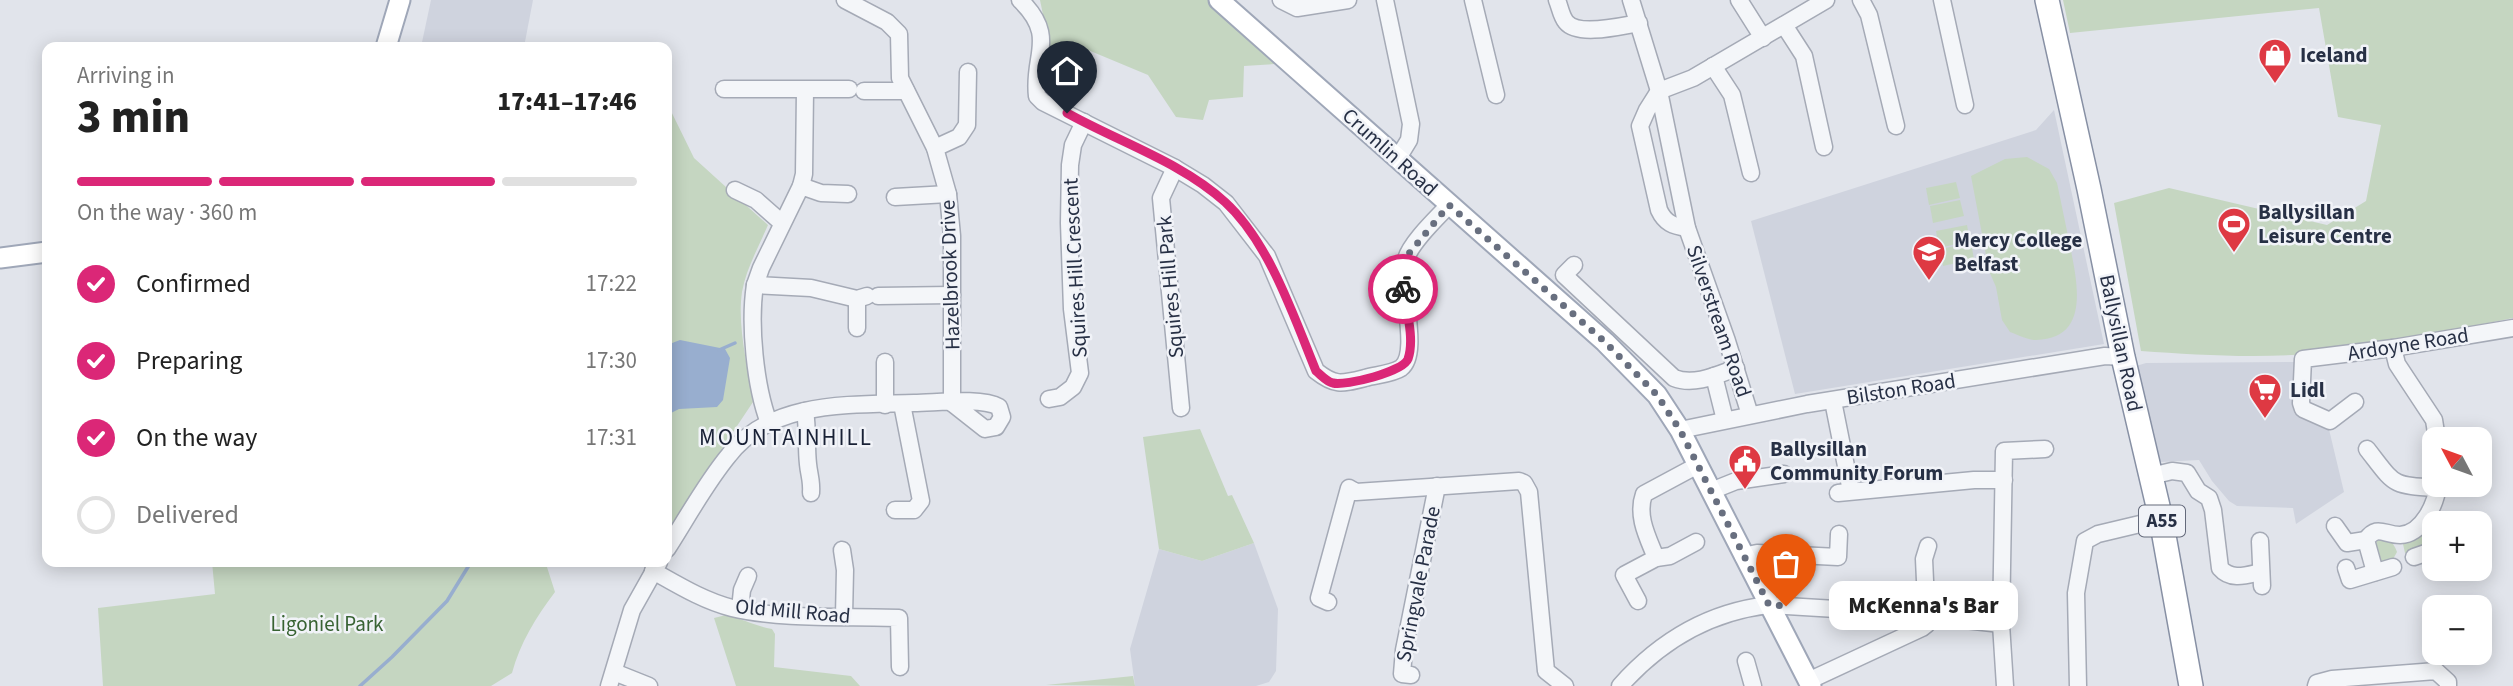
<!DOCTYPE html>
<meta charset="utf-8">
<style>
body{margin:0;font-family:"Source Sans 3",sans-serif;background:#f2f2f2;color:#222;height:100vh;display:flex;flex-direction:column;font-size:26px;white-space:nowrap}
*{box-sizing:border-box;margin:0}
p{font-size:23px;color:#767676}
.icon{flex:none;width:38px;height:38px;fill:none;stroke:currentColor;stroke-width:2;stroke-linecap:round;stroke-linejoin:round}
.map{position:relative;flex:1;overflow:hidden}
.details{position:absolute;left:42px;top:42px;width:630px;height:525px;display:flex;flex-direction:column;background:#fff;border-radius:14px;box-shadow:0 4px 18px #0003}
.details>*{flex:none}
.needle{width:46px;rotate:311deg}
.controls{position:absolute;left:2422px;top:427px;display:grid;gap:14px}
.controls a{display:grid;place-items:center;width:70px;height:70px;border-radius:14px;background:#fff;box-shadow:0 4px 18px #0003;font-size:35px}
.pin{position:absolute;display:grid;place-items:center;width:60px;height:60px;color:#fff;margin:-72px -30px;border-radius:50% 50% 50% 0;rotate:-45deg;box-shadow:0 0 7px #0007}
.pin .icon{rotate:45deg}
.courier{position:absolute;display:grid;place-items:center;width:70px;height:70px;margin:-35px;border:5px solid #db2777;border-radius:50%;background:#fff;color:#222;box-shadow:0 2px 9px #0007}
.bubble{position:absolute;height:49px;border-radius:14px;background:#fff;box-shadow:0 4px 18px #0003;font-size:23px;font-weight:800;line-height:49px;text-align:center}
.summary em{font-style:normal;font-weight:800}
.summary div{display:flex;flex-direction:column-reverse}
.summary{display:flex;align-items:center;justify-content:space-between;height:119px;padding:0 35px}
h1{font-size:46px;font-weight:800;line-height:52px}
.bar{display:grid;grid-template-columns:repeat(4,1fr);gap:10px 7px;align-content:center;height:84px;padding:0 35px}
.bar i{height:9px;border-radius:5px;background:#e0e0e0}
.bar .active{background:#db2777}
.bar p{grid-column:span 4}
ol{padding:0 35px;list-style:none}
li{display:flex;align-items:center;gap:21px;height:77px}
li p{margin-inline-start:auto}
li .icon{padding:7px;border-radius:50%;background:#db2777;color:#fff;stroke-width:4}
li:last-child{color:#767676}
li i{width:38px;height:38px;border:4px solid #e0e0e0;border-radius:50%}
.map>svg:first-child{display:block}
.built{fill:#cfd3de}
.green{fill:#c5d6c1}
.water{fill:#98aecf}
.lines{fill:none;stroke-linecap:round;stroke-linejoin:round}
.stream{stroke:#98aecf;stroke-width:3.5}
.minor-casing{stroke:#a5aab6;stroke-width:19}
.major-casing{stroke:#9fa7b8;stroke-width:23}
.highway-casing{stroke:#8790a4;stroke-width:26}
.minor{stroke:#f4f6f9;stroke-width:16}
.major{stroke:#fff;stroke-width:19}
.highway{stroke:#fff;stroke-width:23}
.done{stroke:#686f7f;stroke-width:7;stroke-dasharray:0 12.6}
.route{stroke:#db2777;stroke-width:9}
.labels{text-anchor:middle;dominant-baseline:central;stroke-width:5;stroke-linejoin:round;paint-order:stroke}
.shield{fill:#f1f3f8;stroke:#646a7b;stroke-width:2}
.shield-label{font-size:19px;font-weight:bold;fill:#273045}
.poi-label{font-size:21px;font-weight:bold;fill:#273045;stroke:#f1f3f8;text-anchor:start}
.street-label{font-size:21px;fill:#273045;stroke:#f1f3f8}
.park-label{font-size:21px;fill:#386333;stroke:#f1f3f8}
.neighbourhood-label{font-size:23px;letter-spacing:2px;fill:#192136;stroke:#f1f3f8}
</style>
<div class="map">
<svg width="2513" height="686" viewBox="0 0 2513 686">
<rect width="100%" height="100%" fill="#e1e4eb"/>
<g class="built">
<path d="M431 0H533L524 47H421Z"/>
<path d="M2054 110 2104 344 1795 394 1751 221 2036 130Z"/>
<path d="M2299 362 2297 409 2327 421 2344 492 2296 524 2293 508 2237 506 2229 501 2212 481 2199 460 2161 462 2155 455 2136 366 2146 363Z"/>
<path d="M1254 543 1278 609 1276 671 1269 682 1256 686H1135L1130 649 1159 549 1202 561Z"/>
</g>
<g class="green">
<path d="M1040 0H1209L1275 64 1244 66 1243 97 1209 100 1203 120 1176 117 1148 75 1088 50 1083 65 1050 49Z"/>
<path d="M2063 0H2513V318C2448 331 2383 346 2318 353 2260 359 2198 355 2141 351L2114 203 2169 188 2327 225 2366 201 2381 125 2338 117 2319 8 2070 33Z"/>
<path d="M667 103 694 158 768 225C759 246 746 269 742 292 737 327 748 367 753 402L671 525 667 523Z"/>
<path d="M2027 157 2049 169 2057 183C2061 202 2065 221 2069 241 2076 277 2093 339 2036 340 2028 340 2018 335 2010 332L2002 320 1996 287 1989 271 1971 176 2005 159Z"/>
<path d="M1956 182 1960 198 1929 205 1926 188Z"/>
<path d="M1960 200 1964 216 1933 223 1930 206Z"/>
<path d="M1967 225 1970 241 1939 248 1936 231Z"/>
<path d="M1971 243 1974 259 1943 266 1940 249Z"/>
<path d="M1200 429 1228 496 1232 495 1254 543 1202 561 1159 549 1143 437Z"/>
<path d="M2422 529 2430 532 2431 543 2428 546 2405 553 2403 544Z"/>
<path d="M2381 536C2390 538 2394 544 2397 552L2392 561 2381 563 2375 544Z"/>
<path d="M212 562H551L546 564 555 592C536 617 520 643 512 673L491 686H103L98 608 215 594Z"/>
<path d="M726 615C743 619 755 626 772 629L775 634 774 667 851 676 860 686H736L714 618Z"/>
<path d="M1133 676 1135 686 1046 685Z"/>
</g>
<path class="water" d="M680 340 725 349 730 358 723 400 717 407 679 409 667 415V345Z"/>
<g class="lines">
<g class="stream">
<path d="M719 350 735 343"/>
<path d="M360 686 392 657 447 601 471 562"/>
</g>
<defs>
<g id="minor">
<path d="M845 0 887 22 899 34 900 78 935 148 948 194 952 236V403"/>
<path d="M1020 0C1058 37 1032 55 1037 96L1043 102 1175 168 1203 185 1226 203 1267 256 1316 371C1335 386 1341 384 1365 378 1375 375 1392 374 1401 368 1421 353 1398 285 1406 259 1411 242 1437 218 1449 205"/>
<path d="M1281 0 1297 8 1348 0"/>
<path d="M1385 0 1411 124 1409 140 1398 158"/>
<path d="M1473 0 1496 95"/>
<path d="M1557 0C1560 7 1561 16 1566 22 1578 37 1621 26 1639 23"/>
<path d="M1631 0 1659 91 1687 228 1727 341 1750 415"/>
<path d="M1739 0 1763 38"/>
<path d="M1861 0 1869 15 1896 126"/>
<path d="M1942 0 1965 105"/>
<path d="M1784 25 1804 56 1824 147"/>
<path d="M1713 66 1732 95 1751 173"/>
<path d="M724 89H849"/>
<path d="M864 91H906"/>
<path d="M935 148 959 137 967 125 968 72"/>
<path d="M1175 168 1161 198 1181 408"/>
<path d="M801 186 804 174 805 90"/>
<path d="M735 190 756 200 782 223"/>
<path d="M848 194 821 193 801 186 761 268 755 285 811 288 857 299 867 296"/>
<path d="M895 197 948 194"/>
<path d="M1687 228C1673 226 1665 223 1659 210L1640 126 1647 110 1659 91 1693 78 1826 0"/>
<path d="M1574 265 1564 275 1674 378C1694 386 1717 375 1736 368"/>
<path d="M755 285C749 324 755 386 769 423"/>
<path d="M878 296 952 295"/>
<path d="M857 299V328"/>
<path d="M2393 348 2397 364 2434 420 2437 439"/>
<path d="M885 362V405"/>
<path d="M1714 376 1725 420"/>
<path d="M1049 399 1060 397 1073 387 1080 373 1072 309 1069 223 1070 165 1073 145 1084 122"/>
<path d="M1833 401 1851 491"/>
<path d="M2355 402 2330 421 2303 409 2301 403 2303 359 2393 348 2513 328"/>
<path d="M805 411C808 429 806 446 808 464 809 475 812 481 811 493"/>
<path d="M1680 430 1807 404 2105 356 2123 357"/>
<path d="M2367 449C2396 486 2390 485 2438 488"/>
<path d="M2151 476 2172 471 2187 473 2198 491 2209 498 2213 510 2220 568C2231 581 2247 575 2261 572"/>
<path d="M1711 491 1736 481 1784 474"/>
<path d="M1838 493 1974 480H2004"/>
<path d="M895 510H914L921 501 902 404"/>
<path d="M2335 526 2347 543 2366 540"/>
<path d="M2260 541 2262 586"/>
<path d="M667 549C687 518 705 484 729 455 772 400 850 405 914 403 935 403 981 397 999 407L1002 417 996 427 985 429 952 403"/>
<path d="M842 550 845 570 844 616"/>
<path d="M1743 556 1757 553 1838 557 1839 534"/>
<path d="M2414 557 2434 550"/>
<path d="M1656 558C1648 538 1636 516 1644 494L1698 465"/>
<path d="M2346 568 2350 580 2393 567"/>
<path d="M653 571C678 585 704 601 732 608 782 620 846 616 899 618L900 667"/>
<path d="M2375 572 2366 540C2377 524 2384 535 2400 535 2423 534 2436 503 2438 485"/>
<path d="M1638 601 1624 575 1656 558 1670 556 1696 542"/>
<path d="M1328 602 1319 598 1349 488 1356 492 1519 481 1524 483 1529 492 1546 671 1565 686"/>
<path d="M740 609 742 590 748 576"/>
<path d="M1746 661 1753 686"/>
<path d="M614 672 649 686"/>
<path d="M1411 675 1402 674 1404 650 1437 486"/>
<path d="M1808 681 1922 628 1927 624 1924 559 1928 546"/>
<path d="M609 686 632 610 659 562"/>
<path d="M1620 686C1660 641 1708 612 1769 605L1902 613 2001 624"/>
<path d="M2005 686 2001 624 2004 451 2045 449"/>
<path d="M2078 686 2076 593 2085 541 2098 534 2161 519"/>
<path d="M2316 686 2317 683 2332 679 2436 671 2448 682V686"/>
</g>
<g id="major">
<path d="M1219 0 1605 342 1657 395 1680 430 1811 686"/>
<path d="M386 47 400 0"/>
<path d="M0 258 47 252"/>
</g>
<path id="highway" d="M2047 0 2089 189 2123 357 2161 519 2191 686"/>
</defs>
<use href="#minor" class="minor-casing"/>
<use href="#major" class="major-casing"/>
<use href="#highway" class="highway-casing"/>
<use href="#minor" class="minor"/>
<use href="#major" class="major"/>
<use href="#highway" class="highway"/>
</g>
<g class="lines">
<path class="done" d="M1403 289 1406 257 1449 205 1605 342 1657 395 1680 430 1769 605 1786 606"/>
<path class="route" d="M1067 113C1119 142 1181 162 1225 202 1269 242 1294 317 1316 371 1321 375 1327 382 1333 383 1346 386 1403 372 1408 359 1415 339 1406 309 1403 289"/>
</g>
<defs>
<symbol id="shop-pin" viewBox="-11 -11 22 30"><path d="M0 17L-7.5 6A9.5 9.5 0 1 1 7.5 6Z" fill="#de3943" stroke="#f1f3f8"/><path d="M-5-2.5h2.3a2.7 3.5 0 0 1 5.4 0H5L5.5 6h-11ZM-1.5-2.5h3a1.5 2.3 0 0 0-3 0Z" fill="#fff"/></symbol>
<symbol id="stadium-pin" viewBox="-11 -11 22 30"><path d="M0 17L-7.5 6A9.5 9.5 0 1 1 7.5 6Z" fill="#de3943" stroke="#f1f3f8"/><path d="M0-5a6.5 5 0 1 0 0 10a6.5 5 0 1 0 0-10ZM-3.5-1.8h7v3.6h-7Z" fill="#fff"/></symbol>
<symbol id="school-pin" viewBox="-11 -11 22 30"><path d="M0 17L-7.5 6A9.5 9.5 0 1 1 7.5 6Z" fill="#de3943" stroke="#f1f3f8"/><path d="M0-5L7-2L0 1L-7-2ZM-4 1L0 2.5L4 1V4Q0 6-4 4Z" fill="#fff"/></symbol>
<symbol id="supermarket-pin" viewBox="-11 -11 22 30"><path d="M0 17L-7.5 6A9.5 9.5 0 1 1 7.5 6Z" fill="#de3943" stroke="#f1f3f8"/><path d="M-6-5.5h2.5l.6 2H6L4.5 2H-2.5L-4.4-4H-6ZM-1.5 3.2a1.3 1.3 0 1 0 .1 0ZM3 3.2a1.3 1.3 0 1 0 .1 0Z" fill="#fff"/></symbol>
<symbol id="civic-pin" viewBox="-11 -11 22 30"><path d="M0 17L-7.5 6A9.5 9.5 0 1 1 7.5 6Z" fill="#de3943" stroke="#f1f3f8"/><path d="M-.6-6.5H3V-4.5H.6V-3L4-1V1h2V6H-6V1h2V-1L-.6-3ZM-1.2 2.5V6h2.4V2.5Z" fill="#fff"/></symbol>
</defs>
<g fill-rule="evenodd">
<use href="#shop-pin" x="2256" y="36" width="38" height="52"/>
<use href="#stadium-pin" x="2215" y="205" width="38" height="52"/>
<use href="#school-pin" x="1910" y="233" width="38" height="52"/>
<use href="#supermarket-pin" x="2246" y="371" width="38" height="52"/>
<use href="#civic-pin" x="1726" y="442" width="38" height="52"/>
</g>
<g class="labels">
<rect class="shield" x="2139" y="505.5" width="46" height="31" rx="5"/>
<g class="shield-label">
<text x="2162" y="521">A55</text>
</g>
<g class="poi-label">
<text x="2300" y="55">Iceland</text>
<text x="2258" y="212">Ballysillan<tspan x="2258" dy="24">Leisure Centre</tspan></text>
<text x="1954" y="240">Mercy College<tspan x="1954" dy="24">Belfast</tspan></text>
<text x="2290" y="390">Lidl</text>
<text x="1770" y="449">Ballysillan<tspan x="1770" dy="24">Community Forum</tspan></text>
</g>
<g class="street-label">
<text transform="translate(1390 152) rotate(42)">Crumlin Road</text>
<text transform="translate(1075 268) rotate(-93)">Squires Hill Crescent</text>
<text transform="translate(950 275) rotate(-92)">Hazelbrook Drive</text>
<text transform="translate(1170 287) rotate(-95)">Squires Hill Park</text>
<text transform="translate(1719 321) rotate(71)">Silverstream Road</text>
<text transform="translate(2121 343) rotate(78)">Ballysillan Road</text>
<text transform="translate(2408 344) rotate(-9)">Ardoyne Road</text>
<text transform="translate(1901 389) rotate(-9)">Bilston Road</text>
<text transform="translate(1418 584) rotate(-79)">Springvale Parade</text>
<text transform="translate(793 611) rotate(5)">Old Mill Road</text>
</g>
<g class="park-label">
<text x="327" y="624">Ligoniel Park</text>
</g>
<g class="neighbourhood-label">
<text x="786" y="437">MOUNTAINHILL</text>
</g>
</g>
</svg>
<div class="controls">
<a><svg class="needle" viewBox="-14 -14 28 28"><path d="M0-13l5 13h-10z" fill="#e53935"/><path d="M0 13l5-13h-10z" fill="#767676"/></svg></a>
<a>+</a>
<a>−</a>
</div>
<div class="pin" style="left:1786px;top:606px;background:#ea580c"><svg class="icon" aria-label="bag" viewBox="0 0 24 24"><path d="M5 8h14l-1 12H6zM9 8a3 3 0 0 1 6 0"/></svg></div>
<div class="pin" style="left:1067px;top:113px;background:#1f2937"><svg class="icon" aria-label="home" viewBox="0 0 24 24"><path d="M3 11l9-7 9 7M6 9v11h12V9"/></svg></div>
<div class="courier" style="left:1403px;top:289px"><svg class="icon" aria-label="bike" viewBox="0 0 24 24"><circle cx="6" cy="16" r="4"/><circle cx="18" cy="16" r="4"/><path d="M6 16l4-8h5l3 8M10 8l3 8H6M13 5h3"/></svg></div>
<div class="bubble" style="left:1829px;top:581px;width:189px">McKenna's Bar</div>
<section class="details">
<div class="summary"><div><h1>3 min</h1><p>Arriving in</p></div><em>17:41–17:46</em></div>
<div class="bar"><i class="active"></i><i class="active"></i><i class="active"></i><i></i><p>On the way · 360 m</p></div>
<ol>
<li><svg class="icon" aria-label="check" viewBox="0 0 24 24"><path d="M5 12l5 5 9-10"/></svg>Confirmed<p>17:22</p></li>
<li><svg class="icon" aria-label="check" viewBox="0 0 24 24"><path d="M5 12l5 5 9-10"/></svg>Preparing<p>17:30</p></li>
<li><svg class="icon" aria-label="check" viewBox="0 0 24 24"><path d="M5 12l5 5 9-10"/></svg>On the way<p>17:31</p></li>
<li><i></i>Delivered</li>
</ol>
</section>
</div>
